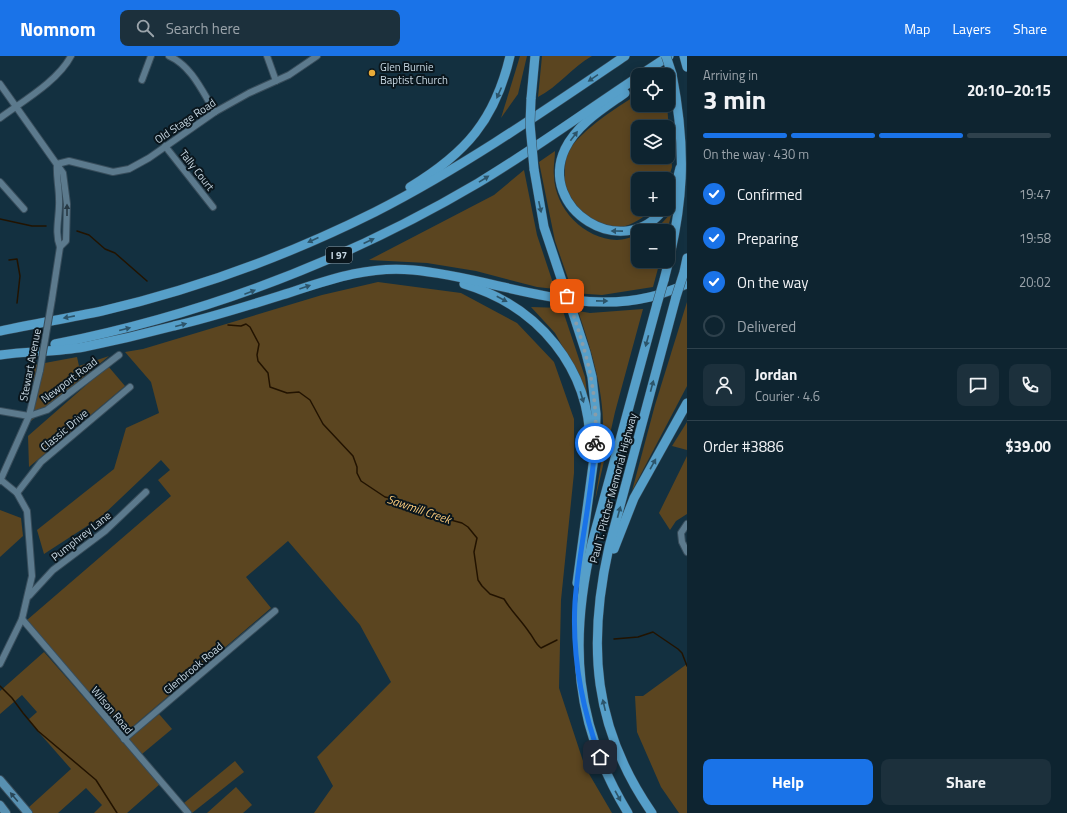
<!DOCTYPE html>
<meta charset="utf-8">
<style>
body{margin:0;font-family:"Titillium Web",sans-serif;background:#1c303c;color:#f1f3f6;height:100vh;display:flex;flex-direction:column;font-size:15px;white-space:nowrap}
*{box-sizing:border-box;margin:0}
p{font-size:13px;color:#9ba4ab}
.icon{flex:none;width:22px;height:22px;fill:none;stroke:currentColor;stroke-width:2;stroke-linecap:round;stroke-linejoin:round}
.map{position:relative;flex:1;overflow:hidden}
.drawer{display:flex;flex-direction:column;background:#0e2430;width:380px}
.drawer>*{flex:none}
.fabs{position:absolute;left:631px;top:12px;display:grid;gap:8px}
.fabs a{display:grid;place-items:center;width:44px;height:44px;border-radius:8px;background:#0e2430;box-shadow:0 2px 10px #0003,0 0 0 1px #2e414c;font-size:20px}
.pin{position:absolute;display:grid;place-items:center;width:34px;height:34px;color:#fff;margin:-17px;border-radius:8px;box-shadow:0 2px 6px #0006}
.courier{position:absolute;display:grid;place-items:center;width:40px;height:40px;margin:-20px;border:3px solid #1a73e8;border-radius:50%;background:#fff;color:#222;box-shadow:0 1px 5px #0007}
.head em{font-style:normal;font-weight:700}
.head div{display:flex;flex-direction:column-reverse}
.head{display:flex;align-items:center;justify-content:space-between;height:68px;padding:0 16px}
h1{font-size:26px;font-weight:700;line-height:30px}
.bar{display:grid;grid-template-columns:repeat(4,1fr);gap:6px 4px;align-content:center;height:48px;padding:0 16px}
.bar i{height:5px;border-radius:3px;background:#2e414c}
.bar .active{background:#1a73e8}
.bar p{grid-column:span 4}
.line{display:flex;align-items:center;gap:10px;padding:0 16px;border-top:1px solid #2e414c}
.line div{flex:1}
.round{display:grid;place-items:center;flex:none;width:42px;height:42px;border-radius:8px;background:#1c303c}
ol{padding:0 16px;list-style:none}
li{display:flex;align-items:center;gap:12px;height:44px}
li p{margin-inline-start:auto}
li .icon{padding:4px;border-radius:50%;background:#1a73e8;color:#fff;stroke-width:4}
li:last-child{color:#9ba4ab}
li i{width:22px;height:22px;border:2px solid #2e414c;border-radius:50%}
.primary-button{display:flex;gap:8px;margin-top:auto;padding:8px 16px}
.primary-button a{flex:1;height:46px;border-radius:8px;background:#1a73e8;color:#fff;font-size:16px;font-weight:700;line-height:46px;text-align:center}
.primary-button a+a{background:#1c303c;color:#f1f3f6}
header{display:flex;align-items:center;gap:24px;box-sizing:border-box;height:56px;padding:0 20px;background:#1a73e8;color:#fff}
header strong{font-size:19px}
nav{display:flex;gap:22px;margin-inline-start:auto;font-size:14px}
.search{width:280px;height:36px;background:#1c303c;display:flex;align-items:center;gap:10px;box-sizing:border-box;padding:0 14px;border-radius:8px;color:#9ba4ab;font-size:15px}
main{display:flex;flex:1;min-height:0}
.map>svg:first-child{display:block}
.green{fill:#5b4520;fill-rule:evenodd}
.lines{fill:none;stroke-linecap:round;stroke-linejoin:round}
.stream{stroke:#221300;stroke-width:1.5}
.minor-casing{stroke:#384d5b;stroke-width:8}
.major-casing{stroke:#384d5b;stroke-width:10}
.highway-casing{stroke:#384d5b;stroke-width:10}
.minor{stroke:#5c7a8d;stroke-width:6}
.major{stroke:#5890b1;stroke-width:8}
.highway{stroke:#569fc9;stroke-width:9}
.minor-bridge-casing{stroke:#384d5b;stroke-width:8;stroke-linecap:butt}
.highway-bridge-casing{stroke:#384d5b;stroke-width:10;stroke-linecap:butt}
.minor-bridge{stroke:#5c7a8d;stroke-width:6}
.highway-bridge{stroke:#569fc9;stroke-width:9}
.oneway{fill:#2c546a}
.oneway2{fill:#273944}
.oneway3{fill:#294758}
.done{stroke:#889da9;stroke-width:4;stroke-dasharray:0 7.2}
.route{stroke:#1a73e8;stroke-width:5}
.poi-dot{fill:#e9ab38;stroke:#0a161d;stroke-width:1.5}
.labels{text-anchor:middle;dominant-baseline:central;stroke-width:4;stroke-linejoin:round;paint-order:stroke}
.shield{fill:#0a161d;stroke:#8e9da7;stroke-width:1}
.shield-label{font-size:10px;font-weight:bold;fill:#c7d7e2}
.poi-label{font-size:11px;fill:#c7d7e2;stroke:#0a161d;text-anchor:start}
.street-label{font-size:11px;fill:#c7d7e2;stroke:#0a161d}
.water-label{font-size:12px;font-style:italic;fill:#fbcb7c;stroke:#0a161d}
</style>
<header>
<strong>Nomnom</strong>
<div class="search"><svg class="icon" aria-label="search" viewBox="0 0 24 24"><circle cx="10" cy="10" r="6"/><path d="M15 15l6 6"/></svg>Search here</div>
<nav><a>Map</a><a>Layers</a><a>Share</a></nav>
</header>
<main>
<div class="map">
<svg width="687" height="757" viewBox="0 0 687 757">
<rect width="100%" height="100%" fill="#133040"/>
<g class="green">
<path d="M520 0H527L518 38 501 62Z"/>
<path d="M542 0H592C572 11 558 31 538 41Z"/>
<path d="M638 38V49H667L672 111 668 124 638 123V153H653C644 161 633 169 621 171 595 173 571 150 565 127 564 122 565 116 565 112 565 106 566 99 569 94 585 71 615 53 638 38ZM638 71H668V101H638Z"/>
<path d="M555 95C555 103 553 112 554 120 555 153 584 183 617 184 623 184 632 181 638 179V205H660L653 231 602 239 573 237 555 185 539 106Z"/>
<path d="M524 114 537 179 555 233 537 231 476 215 427 207 369 204 494 139Z"/>
<path d="M672 156 667 175H648L661 168Z"/>
<path d="M378 226 461 237 517 267 554 306 574 363V417L561 544 559 632 585 711 612 757H314L333 730 317 701 391 626 360 569 288 485 246 521 271 552 124 678 27 564 171 440 158 424 170 414 161 404 101 461 44 498 37 474 114 413 126 372 159 357 151 326 125 296 143 293 322 239Z"/>
<path d="M687 246V330L632 435 655 349Z"/>
<path d="M531 251 562 252 585 321 588 345 580 322 555 277Z"/>
<path d="M643 253 615 356 595 445C598 424 603 402 603 381 605 338 592 296 578 255L590 257Z"/>
<path d="M109 300 31 365 34 309 77 301 79 310Z"/>
<path d="M108 310 125 330 29 411 28 380Z"/>
<path d="M687 366V394L672 390Z"/>
<path d="M687 400V458L676 465 670 474 659 457Z"/>
<path d="M0 454 21 462 23 480 0 501Z"/>
<path d="M44 596 160 728 127 757H94L102 749 86 732 58 757H33L28 752 71 713 28 664 37 656 22 639 0 658V635Z"/>
<path d="M687 608V757H679L661 731 637 676 635 640H643Z"/>
<path d="M159 658 172 673 142 698 129 683Z"/>
<path d="M235 705 244 716 192 757 184 747Z"/>
<path d="M236 731 252 749 243 757H207Z"/>
</g>
<g class="lines">
<g class="stream">
<path d="M0 163 32 170H46"/>
<path d="M77 175 89 179 105 193 115 197 147 225"/>
<path d="M9 204 17 203 20 220 17 247"/>
<path d="M228 269 241 270 246 268 250 271 259 288 257 299 258 305 268 317 270 331 287 337 299 336 310 344 323 368 353 400 357 411V417L361 425 385 441 400 444 415 453 426 454 441 459 447 463 462 467 468 471 477 482 474 496 478 524 482 530 490 538 504 543C512 556 521 564 529 576 534 582 535 588 541 592L557 584"/>
<path d="M614 583 638 581 653 576 678 593 682 597 687 610"/>
<path d="M0 630 12 642 23 657 38 675 96 724 117 757"/>
</g>
<defs>
<g id="minor">
<path d="M169 0C192 10 203 37 215 56"/>
<path d="M267 0 276 25"/>
<path d="M142 24 151 0"/>
<path d="M0 28 63 117 67 148 66 185 60 191"/>
<path d="M0 62C23 45 58 25 71 0"/>
<path d="M165 90 213 151"/>
<path d="M57 108 69 105 113 116 129 113 149 102 215 56 249 37 289 19 317 0"/>
<path d="M0 126 24 153"/>
<path d="M52 243 60 191C54 176 60 159 59 143 59 131 56 120 57 108"/>
<path d="M0 355 29 360"/>
<path d="M29 360 47 354 119 299"/>
<path d="M0 425 29 360 40 314"/>
<path d="M17 437 41 406 130 331"/>
<path d="M687 468 681 477 682 486 687 496"/>
<path d="M29 540 53 514 105 475 146 436"/>
<path d="M22 563 188 757"/>
<path d="M0 608 22 563 32 520 27 455 17 437 1 424"/>
<path d="M124 683 275 555"/>
</g>
<g id="major">
<path d="M0 724 28 757"/>
<path d="M0 749 6 757"/>
</g>
<g id="highway">
<path d="M684 0 687 11"/>
<path d="M640 19 669 0"/>
<path d="M625 37C604 52 577 68 565 93 537 153 623 207 664 153"/>
<path d="M531 43 535 0"/>
<path d="M534 113 544 171 563 228"/>
<path d="M410 131C466 97 495 64 510 0"/>
<path d="M668 147 674 136 680 112"/>
<path d="M684 216 687 202"/>
<path d="M664 224C684 149 687 95 672 18"/>
<path d="M464 228C538 250 591 312 590 392"/>
<path d="M571 251 586 297 592 321 596 358 595 394 577 527"/>
<path d="M0 275C34 268 68 262 102 255 196 233 289 199 375 156 463 111 544 55 625 0"/>
<path d="M55 288C206 258 346 205 478 127 533 94 585 56 638 21"/>
<path d="M0 299C28 295 57 296 84 291 114 285 144 278 174 270 209 262 244 251 279 240 323 226 366 209 413 214 492 221 571 260 650 241 663 238 675 233 687 228"/>
<path d="M614 493 634 442 687 347"/>
<path d="M628 757C574 669 569 586 592 487L657 248"/>
<path d="M652 757C593 672 587 589 609 491L676 241"/>
</g>
</defs>
<use href="#minor" class="minor-casing"/>
<use href="#major" class="major-casing"/>
<use href="#highway" class="highway-casing"/>
<use href="#minor" class="minor"/>
<use href="#major" class="major"/>
<use href="#highway" class="highway"/>
<defs>
<path id="minor-bridge" d="M40 314 52 243"/>
<g id="highway-bridge">
<path d="M666 0 672 18"/>
<path d="M531 43 530 68 534 113"/>
<path d="M563 228 571 251"/>
<path d="M676 241 684 216"/>
<path d="M657 248 664 224"/>
</g>
</defs>
<use href="#minor-bridge" class="minor-bridge-casing"/>
<use href="#highway-bridge" class="highway-bridge-casing"/>
<use href="#minor-bridge" class="minor-bridge"/>
<use href="#highway-bridge" class="highway-bridge"/>
</g>
<defs><path id="oneway-solid" d="M-6-.8H1V-3.2L6.5 0L1 3.2V.8H-6Z"/></defs>
<g class="oneway">
<use href="#oneway-solid" transform="translate(593 22) rotate(146)"/>
<use href="#oneway-solid" transform="translate(499 37) rotate(114)"/>
<use href="#oneway-solid" transform="translate(574 80) rotate(-53)"/>
<use href="#oneway-solid" transform="translate(484 123) rotate(-32)"/>
<use href="#oneway-solid" transform="translate(540 151) rotate(78)"/>
<use href="#oneway-solid" transform="translate(617 175) rotate(-179)"/>
<use href="#oneway-solid" transform="translate(313 184) rotate(156)"/>
<use href="#oneway-solid" transform="translate(369 185) rotate(-25)"/>
<use href="#oneway-solid" transform="translate(305 231) rotate(-19)"/>
<use href="#oneway-solid" transform="translate(250 236) rotate(-21)"/>
<use href="#oneway-solid" transform="translate(502 243) rotate(28)"/>
<use href="#oneway-solid" transform="translate(602 245) rotate(1)"/>
<use href="#oneway-solid" transform="translate(69 261) rotate(169)"/>
<use href="#oneway-solid" transform="translate(181 269) rotate(-15)"/>
<use href="#oneway-solid" transform="translate(125 273) rotate(-14)"/>
<use href="#oneway-solid" transform="translate(647 285) rotate(105)"/>
<use href="#oneway-solid" transform="translate(652 330) rotate(-75)"/>
<use href="#oneway-solid" transform="translate(582 341) rotate(73)"/>
<use href="#oneway-solid" transform="translate(653 408) rotate(-61)"/>
<use href="#oneway-solid" transform="translate(619 456) rotate(-75)"/>
<use href="#oneway-solid" transform="translate(604 649) rotate(-103)"/>
<use href="#oneway-solid" transform="translate(618 740) rotate(61)"/>
</g>
<use class="oneway2" href="#oneway-solid" transform="translate(67 154) rotate(-90)"/>
<use class="oneway3" href="#oneway-solid" transform="translate(14 741) rotate(-130)"/>
<g class="lines">
<path class="done" d="M567 240C584 290 599 333 595 387"/>
<path class="route" d="M595 387C592 440 579 493 575 546 572 598 582 652 600 701"/>
</g>
<circle class="poi-dot" cx="372" cy="17" r="4"/>
<g class="labels">
<rect class="shield" x="326" y="191" width="26" height="16" rx="3"/>
<g class="shield-label">
<text x="339" y="199">I 97</text>
</g>
<g class="poi-label">
<text x="380" y="11">Glen Burnie<tspan x="380" dy="13">Baptist Church</tspan></text>
</g>
<g class="street-label">
<text transform="translate(185 65) rotate(-34)">Old Stage Road</text>
<text transform="translate(197 114) rotate(52)">Tally Court</text>
<text transform="translate(30 309) rotate(-79)">Stewart Avenue</text>
<text transform="translate(69 324) rotate(-37)">Newport Road</text>
<text transform="translate(64 374) rotate(-40)">Classic Drive</text>
<text transform="translate(613 432) rotate(-75)">Paul T. Pitcher Memorial Highway</text>
<text transform="translate(81 480) rotate(-38)">Pumphrey Lane</text>
<text transform="translate(193 612) rotate(-40)">Glenbrook Road</text>
<text transform="translate(112 654) rotate(50)">Wilson Road</text>
</g>
<g class="water-label">
<text transform="translate(419 453) rotate(19)">Sawmill Creek</text>
</g>
</g>
</svg>
<div class="fabs">
<a><svg class="icon" aria-label="locate" viewBox="0 0 24 24"><circle cx="12" cy="12" r="6"/><path d="M12 2v4M12 18v4M2 12h4M18 12h4"/></svg></a>
<a><svg class="icon" aria-label="layers" viewBox="0 0 24 24"><path d="M12 4l9 5-9 5-9-5zM3 14l9 5 9-5"/></svg></a>
<a>+</a>
<a>−</a>
</div>
<div class="pin" style="left:567px;top:240px;background:#ea580c"><svg class="icon" aria-label="bag" viewBox="0 0 24 24"><path d="M5 8h14l-1 12H6zM9 8a3 3 0 0 1 6 0"/></svg></div>
<div class="pin" style="left:600px;top:701px;background:#1f2937"><svg class="icon" aria-label="home" viewBox="0 0 24 24"><path d="M3 11l9-7 9 7M6 9v11h12V9"/></svg></div>
<div class="courier" style="left:595px;top:387px"><svg class="icon" aria-label="bike" viewBox="0 0 24 24"><circle cx="6" cy="16" r="4"/><circle cx="18" cy="16" r="4"/><path d="M6 16l4-8h5l3 8M10 8l3 8H6M13 5h3"/></svg></div>
</div>
<section class="drawer">
<div class="head"><div><h1>3 min</h1><p>Arriving in</p></div><em>20:10–20:15</em></div>
<div class="bar"><i class="active"></i><i class="active"></i><i class="active"></i><i></i><p>On the way · 430 m</p></div>
<ol>
<li><svg class="icon" aria-label="check" viewBox="0 0 24 24"><path d="M5 12l5 5 9-10"/></svg>Confirmed<p>19:47</p></li>
<li><svg class="icon" aria-label="check" viewBox="0 0 24 24"><path d="M5 12l5 5 9-10"/></svg>Preparing<p>19:58</p></li>
<li><svg class="icon" aria-label="check" viewBox="0 0 24 24"><path d="M5 12l5 5 9-10"/></svg>On the way<p>20:02</p></li>
<li><i></i>Delivered</li>
</ol>
<div class="line" style="height:72px"><a class="round"><svg class="icon" aria-label="person" viewBox="0 0 24 24"><circle cx="12" cy="8" r="4"/><path d="M4 21q1-7 8-7t8 7"/></svg></a><div><b>Jordan</b><p>Courier · 4.6</p></div><a class="round"><svg class="icon" aria-label="chat" viewBox="0 0 24 24"><path d="M4 5h16v11H9l-5 4z"/></svg></a><a class="round"><svg class="icon" aria-label="phone" viewBox="0 0 24 24"><path d="M5 4h4l2 5-3 2q2 4 5 5l2-3 5 2v4C11 20 4 13 5 4z"/></svg></a></div>
<div class="line" style="height:52px"><div>Order #3886</div><b>$39.00</b></div>
<div class="primary-button"><a>Help</a><a>Share</a></div>
</section>
</main>
